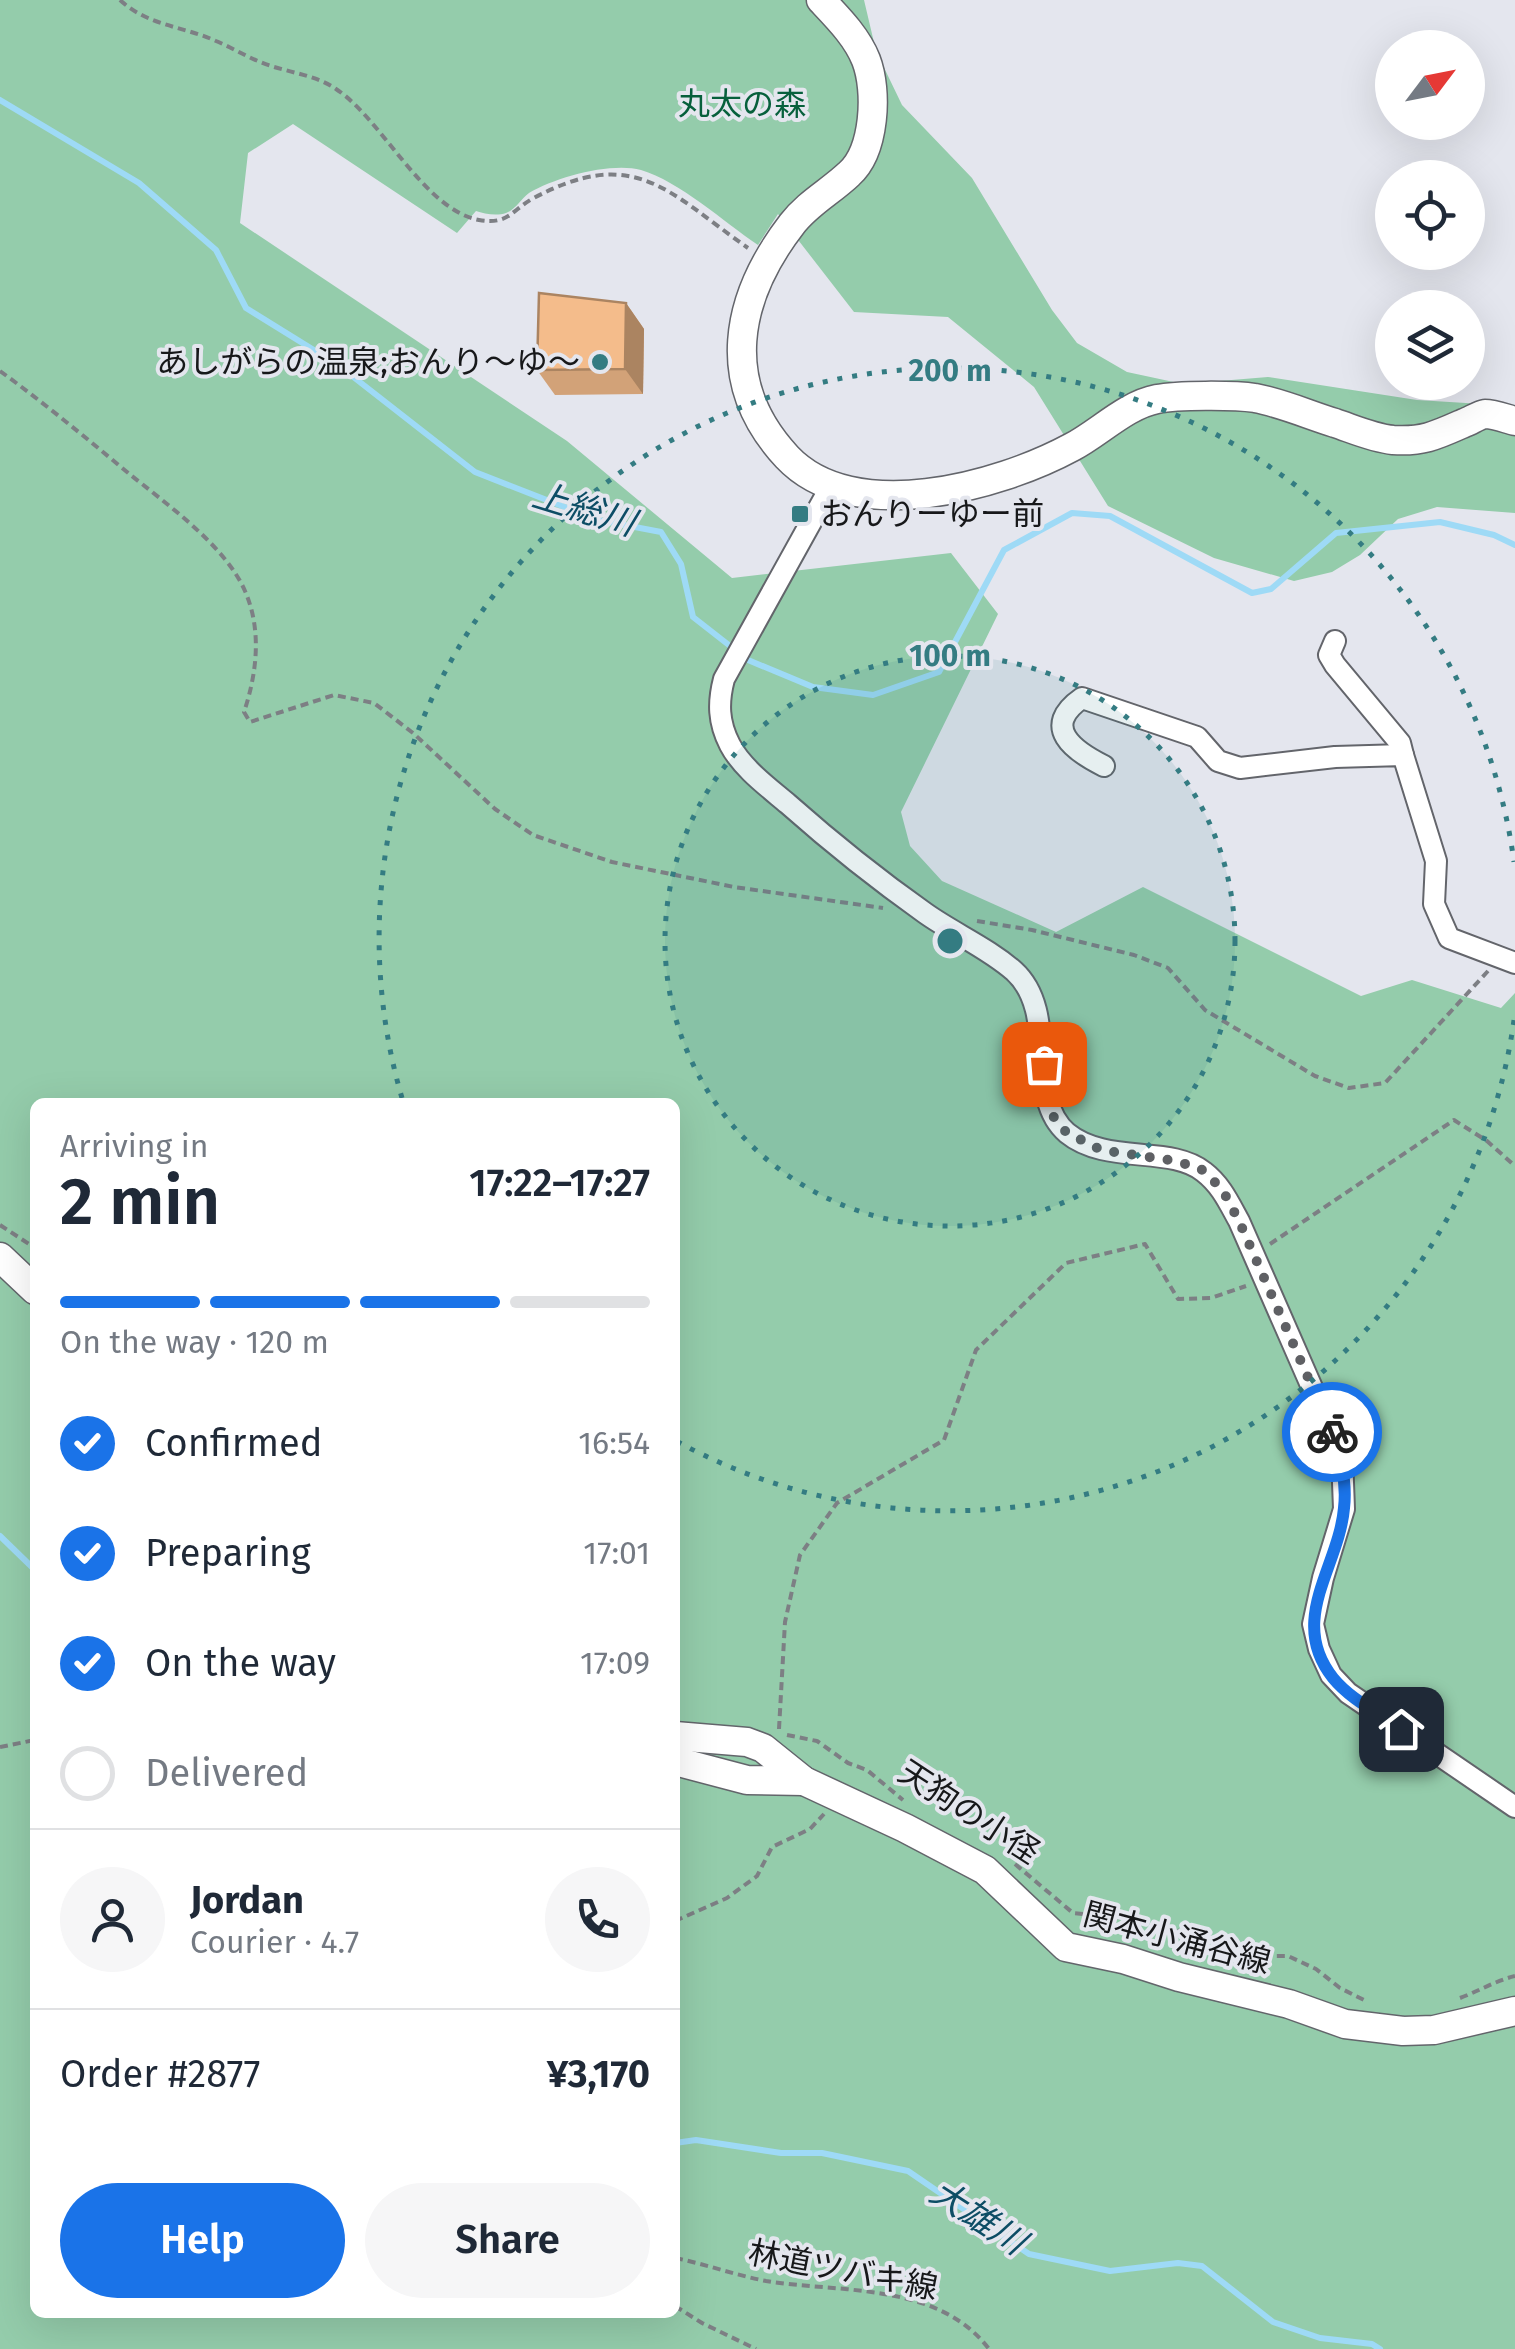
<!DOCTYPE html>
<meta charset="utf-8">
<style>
body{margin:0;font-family:"Fira Sans","Noto Sans JP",sans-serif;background:#f6f6f7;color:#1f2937;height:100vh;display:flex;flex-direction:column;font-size:38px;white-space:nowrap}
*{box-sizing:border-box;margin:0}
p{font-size:32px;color:#747a83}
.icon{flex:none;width:55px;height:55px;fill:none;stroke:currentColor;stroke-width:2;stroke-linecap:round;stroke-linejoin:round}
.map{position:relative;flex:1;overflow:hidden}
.drawer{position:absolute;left:30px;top:1098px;width:650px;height:1220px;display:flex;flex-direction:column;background:#fff;border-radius:15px;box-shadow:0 10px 40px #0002}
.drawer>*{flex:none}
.needle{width:65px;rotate:58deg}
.tools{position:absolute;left:1375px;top:30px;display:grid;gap:20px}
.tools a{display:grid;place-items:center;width:110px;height:110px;border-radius:50%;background:#fff;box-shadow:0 10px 40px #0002;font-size:50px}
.pin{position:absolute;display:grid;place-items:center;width:85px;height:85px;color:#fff;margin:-42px;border-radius:20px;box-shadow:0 5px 15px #0006}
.courier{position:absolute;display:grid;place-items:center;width:100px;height:100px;margin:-50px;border:8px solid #1a73e8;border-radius:50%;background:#fff;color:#222;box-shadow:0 2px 12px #0007}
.head em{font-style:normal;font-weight:600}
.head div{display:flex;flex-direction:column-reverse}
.head{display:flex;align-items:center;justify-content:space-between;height:170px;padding:0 30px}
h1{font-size:65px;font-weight:600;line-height:75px}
.bar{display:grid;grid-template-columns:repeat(4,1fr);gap:15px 10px;align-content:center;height:120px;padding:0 30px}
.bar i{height:12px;border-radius:8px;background:#e0e1e3}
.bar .selected{background:#1a73e8}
.bar p{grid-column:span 4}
.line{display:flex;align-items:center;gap:25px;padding:0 30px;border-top:2px solid #e0e1e3}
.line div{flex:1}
.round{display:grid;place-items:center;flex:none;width:105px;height:105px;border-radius:52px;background:#f6f6f7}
ol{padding:0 30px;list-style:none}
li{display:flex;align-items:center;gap:30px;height:110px}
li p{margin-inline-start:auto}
li .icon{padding:10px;border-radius:50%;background:#1a73e8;color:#fff;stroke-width:4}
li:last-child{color:#747a83}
li i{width:55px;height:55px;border:5px solid #e0e1e3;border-radius:50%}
.primary-button{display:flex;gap:20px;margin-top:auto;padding:20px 30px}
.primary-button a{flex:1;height:115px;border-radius:60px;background:#1a73e8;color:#fff;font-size:40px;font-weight:600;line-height:115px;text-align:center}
.primary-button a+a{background:#f6f6f7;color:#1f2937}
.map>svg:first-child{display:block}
.green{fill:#94ccab;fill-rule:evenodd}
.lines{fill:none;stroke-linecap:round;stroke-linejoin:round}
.stream{stroke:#9edaf6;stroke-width:6}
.street-casing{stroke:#63656b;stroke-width:24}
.secondary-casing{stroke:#63656b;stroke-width:31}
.path{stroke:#7d7f84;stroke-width:4;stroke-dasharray:8 5;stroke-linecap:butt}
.street{stroke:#fff;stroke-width:20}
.secondary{stroke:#fff;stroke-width:28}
.wall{fill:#d2a278}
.shaded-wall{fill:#ab8461}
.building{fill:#f4bc8b;stroke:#ab8461;stroke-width:2.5}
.done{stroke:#5f6064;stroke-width:10;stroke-dasharray:0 18}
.route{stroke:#1a73e8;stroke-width:12}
.ring{fill:none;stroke:#347c82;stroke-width:5;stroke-dasharray:5 10}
.poi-dot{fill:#347c82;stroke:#e4e6ee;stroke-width:4}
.labels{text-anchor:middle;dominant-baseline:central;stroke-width:8;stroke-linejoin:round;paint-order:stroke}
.park-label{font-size:32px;fill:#07603c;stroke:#e4e6ee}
.poi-label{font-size:32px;fill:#17181a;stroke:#e4e6ee;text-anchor:end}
.street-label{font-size:32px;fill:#17181a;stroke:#e4e6ee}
.water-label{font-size:35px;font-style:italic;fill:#0d4d65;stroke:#e4e6ee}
.centre{fill:#347c82;stroke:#e4e6ee;stroke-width:5}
.ring-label{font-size:30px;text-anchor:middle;font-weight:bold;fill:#347c82;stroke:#e4e6ee;stroke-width:8;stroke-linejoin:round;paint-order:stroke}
</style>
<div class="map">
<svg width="1515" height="2349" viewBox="0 0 1515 2349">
<rect width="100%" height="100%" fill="#e4e6ee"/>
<path class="green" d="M0 0H864L876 51 902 105 972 178 1052 310 1077 343 1127 372 1183 384 1268 377 1417 400 1515 406V513L1437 507 1398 519 1360 555 1332 572 1294 581 1214 558 1108 506 1034 387 948 317 854 312 778 214 758 245C724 222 679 181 641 170 611 162 556 177 529 193 521 199 515 210 506 213 497 216 484 214 476 211L457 233 293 124 248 153 240 223 567 441 732 578 951 553 998 614 901 812 910 846 942 881 1056 932 1143 887 1361 996 1412 980 1501 1008 1515 993V2349H0ZM35 1102H675V2312H35Z"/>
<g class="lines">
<g class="stream">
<path d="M0 100 139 183 216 250 246 308 338 365 475 472 598 520 661 532 681 564 693 617 748 660 813 687 873 695 939 672 1004 550 1072 513 1110 516 1252 593 1271 589 1336 533 1440 522 1494 535 1515 545"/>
<path d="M0 1536 35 1570"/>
<path d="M675 2143 696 2140 781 2153H822L908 2171 1029 2254 1110 2271 1178 2263 1202 2266 1273 2322 1320 2338 1372 2344 1380 2349"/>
</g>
<defs>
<g id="street">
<path d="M831 486 724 679C718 702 718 722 730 745 742 768 768 787 788 804 832 843 877 879 925 913 953 933 988 948 1014 971 1060 1013 1024 1096 1067 1133 1106 1165 1171 1145 1204 1172 1221 1185 1229 1203 1239 1221L1342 1456 1344 1509 1323 1578 1313 1624 1319 1649 1331 1675 1348 1693 1515 1807"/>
<path d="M1335 641 1329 655 1335 665 1400 743 1403 755"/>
<path d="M1104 766C1074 751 1040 727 1082 698L1197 737 1218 761 1240 768 1335 757 1403 755 1436 861 1434 904 1449 938 1515 963"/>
</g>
<g id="secondary">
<path d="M821 0C838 18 857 37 866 60 878 91 875 151 849 174 830 192 808 203 792 224 735 298 718 383 787 457 853 527 998 487 1072 447 1099 433 1126 405 1157 399 1177 395 1234 395 1255 398 1282 403 1309 415 1335 423 1353 429 1373 438 1393 440 1423 442 1437 435 1464 423 1470 421 1479 415 1485 414 1494 414 1507 419 1515 421"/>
<path d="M0 1257 35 1290"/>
<path d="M675 1736 747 1742 763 1748 804 1781 905 1828 985 1870 1066 1947 1123 1959 1179 1977 1289 2004 1345 2024 1403 2031 1434 2030 1515 2011"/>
<path d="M675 1761 747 1780 804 1781"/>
</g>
</defs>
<use href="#street" class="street-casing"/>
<use href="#secondary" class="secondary-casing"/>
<g class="path">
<path d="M120 0C148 26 183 26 216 41 235 49 252 60 271 66 293 73 317 76 336 89 382 119 424 210 479 220 508 225 511 211 532 199 634 144 667 191 748 248"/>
<path d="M0 371C44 403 85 437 127 472 165 503 225 545 245 591 262 630 257 673 244 712L250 722 334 695 374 703 413 733 495 809 533 835 612 862 734 887 883 908"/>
<path d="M977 921 1032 930 1134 955 1168 968 1205 1010 1315 1076 1349 1088 1385 1083 1488 971"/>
<path d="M0 1225 35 1248"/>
<path d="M1270 1244 1454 1120 1487 1141 1515 1166"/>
<path d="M779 1729 785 1622 800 1555 837 1503 944 1440 976 1350 1066 1263 1145 1244 1178 1299 1211 1298 1246 1286"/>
<path d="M787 1735 817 1741 848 1763 867 1770 903 1800"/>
<path d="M0 1747 35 1740"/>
<path d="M1015 1864 1073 1913 1135 1919 1202 1937 1231 1949H1255L1275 1956H1288L1316 1969 1340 1988 1368 2002"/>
<path d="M675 1921 727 1898 757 1876 772 1847 810 1829 824 1814"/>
<path d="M1460 1998C1479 1991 1495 1981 1515 1976"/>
<path d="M675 2258C705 2264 735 2275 766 2281 841 2293 938 2282 989 2349"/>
<path d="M675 2306 702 2323 756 2349"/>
</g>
<use href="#street" class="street"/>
<use href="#secondary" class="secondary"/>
</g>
<path class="wall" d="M626 303 644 329 643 394 555 395 537 370Z"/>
<path class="shaded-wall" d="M626 303 644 329 643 394 625 369Z"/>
<path class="building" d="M539 293 626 303 625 369 537 370Z"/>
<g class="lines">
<path class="done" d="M1044 1064 1053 1116 1066 1132 1101 1150 1176 1161 1201 1169 1222 1189 1239 1221 1332 1432"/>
<path class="route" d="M1332 1432C1341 1456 1347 1482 1344 1508 1339 1567 1287 1620 1333 1678 1351 1700 1379 1713 1401 1729"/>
</g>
<circle cx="950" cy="941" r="285" fill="#347c82" fill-opacity=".12"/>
<g class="ring">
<circle cx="950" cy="941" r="285"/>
<path d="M1514 1020A570 570 0 0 1 678 1442M402 1098A570 570 0 1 1 1514 862"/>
</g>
<g class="poi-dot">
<circle cx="600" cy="362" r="10"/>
<rect x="790" y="504" width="20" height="20" rx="5"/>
</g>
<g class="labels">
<g class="park-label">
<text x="742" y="104">丸太の森</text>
</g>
<g class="poi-label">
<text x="580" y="362">あしがらの温泉;おんり〜ゆ〜</text>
<text x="820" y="514" text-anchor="start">おんりーゆー前</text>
</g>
<g class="street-label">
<text transform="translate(969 1812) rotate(33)">天狗の小径</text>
<text transform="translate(1177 1938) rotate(15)">関本小涌谷線</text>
<text transform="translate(843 2270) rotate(11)">林道ツバキ線</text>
</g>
<g class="water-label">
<text transform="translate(584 509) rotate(17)">上総川</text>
<text transform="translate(978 2217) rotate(33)">大雄川</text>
</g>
</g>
<circle cx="950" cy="941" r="15" class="centre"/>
<g class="ring-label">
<text x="950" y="381">200 m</text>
<text x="950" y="666">100 m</text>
</g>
</svg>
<div class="tools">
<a><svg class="needle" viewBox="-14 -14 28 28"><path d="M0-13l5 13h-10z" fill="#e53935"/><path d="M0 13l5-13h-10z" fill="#747a83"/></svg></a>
<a><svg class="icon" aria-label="locate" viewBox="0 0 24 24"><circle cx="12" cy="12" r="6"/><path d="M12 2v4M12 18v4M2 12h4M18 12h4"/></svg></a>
<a><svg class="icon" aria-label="layers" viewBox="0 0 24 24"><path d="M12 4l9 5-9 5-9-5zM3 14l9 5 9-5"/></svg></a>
</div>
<div class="pin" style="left:1044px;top:1064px;background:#ea580c"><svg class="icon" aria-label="bag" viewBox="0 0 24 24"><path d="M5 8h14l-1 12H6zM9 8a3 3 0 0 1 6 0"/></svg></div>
<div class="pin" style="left:1401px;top:1729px;background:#1f2937"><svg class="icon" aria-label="home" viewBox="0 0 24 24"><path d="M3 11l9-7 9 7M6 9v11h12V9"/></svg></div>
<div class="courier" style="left:1332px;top:1432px"><svg class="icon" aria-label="bike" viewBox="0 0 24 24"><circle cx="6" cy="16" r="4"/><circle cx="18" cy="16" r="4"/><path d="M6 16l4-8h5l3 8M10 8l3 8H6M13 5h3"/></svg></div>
<section class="drawer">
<div class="head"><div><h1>2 min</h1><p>Arriving in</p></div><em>17:22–17:27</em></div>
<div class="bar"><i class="selected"></i><i class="selected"></i><i class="selected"></i><i></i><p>On the way · 120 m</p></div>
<ol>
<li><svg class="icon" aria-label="check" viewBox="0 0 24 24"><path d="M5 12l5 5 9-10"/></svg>Confirmed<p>16:54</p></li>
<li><svg class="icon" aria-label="check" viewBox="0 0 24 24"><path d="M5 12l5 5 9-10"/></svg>Preparing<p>17:01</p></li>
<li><svg class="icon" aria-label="check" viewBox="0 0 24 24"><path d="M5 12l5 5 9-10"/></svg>On the way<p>17:09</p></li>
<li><i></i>Delivered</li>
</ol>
<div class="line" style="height:180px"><a class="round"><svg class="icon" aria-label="person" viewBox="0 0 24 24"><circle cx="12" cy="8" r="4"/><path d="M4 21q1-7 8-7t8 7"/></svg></a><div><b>Jordan</b><p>Courier · 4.7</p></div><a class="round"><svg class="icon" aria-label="phone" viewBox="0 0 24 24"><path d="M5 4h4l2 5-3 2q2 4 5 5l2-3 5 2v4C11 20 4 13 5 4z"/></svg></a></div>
<div class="line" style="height:130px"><div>Order #2877</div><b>¥3,170</b></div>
<div class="primary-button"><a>Help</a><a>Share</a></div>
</section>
</div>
